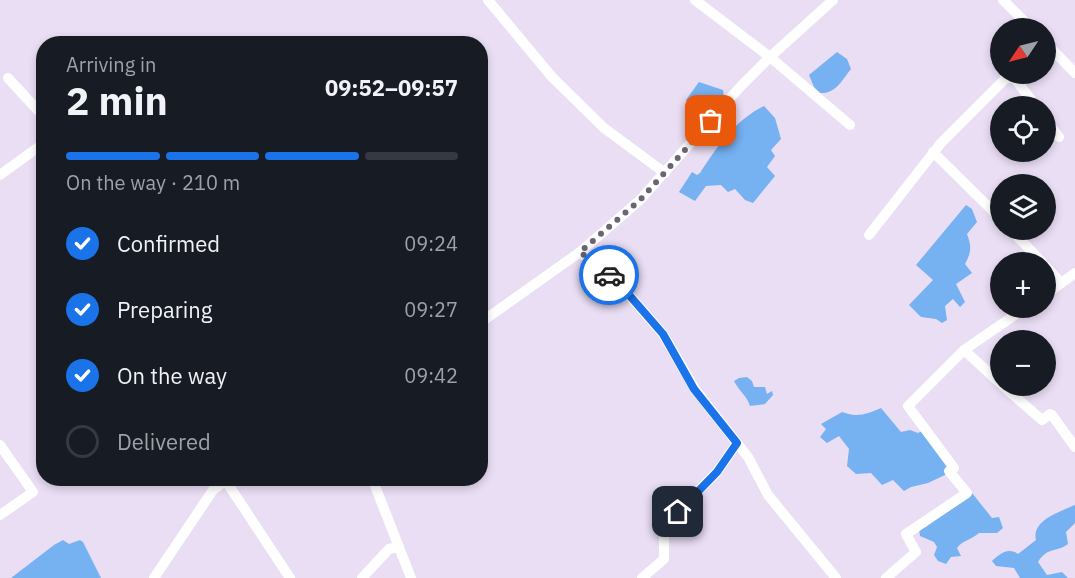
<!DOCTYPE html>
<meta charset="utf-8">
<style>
body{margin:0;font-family:"IBM Plex Sans",sans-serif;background:#242831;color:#f1f3f6;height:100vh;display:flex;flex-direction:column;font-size:22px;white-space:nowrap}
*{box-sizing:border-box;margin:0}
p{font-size:20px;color:#9ea1a6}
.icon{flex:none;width:33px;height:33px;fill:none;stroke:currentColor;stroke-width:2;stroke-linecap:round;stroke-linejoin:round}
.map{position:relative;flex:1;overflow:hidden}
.sheet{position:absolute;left:36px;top:36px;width:452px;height:450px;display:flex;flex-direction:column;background:#171b24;border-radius:24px;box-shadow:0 3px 9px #0003}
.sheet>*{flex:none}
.needle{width:39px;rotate:235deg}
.fabs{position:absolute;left:990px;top:18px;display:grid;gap:12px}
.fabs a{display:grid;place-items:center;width:66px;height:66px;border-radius:50%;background:#171b24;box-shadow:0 3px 9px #0003;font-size:30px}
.pin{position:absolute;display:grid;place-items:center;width:51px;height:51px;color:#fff;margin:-26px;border-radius:12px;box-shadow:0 3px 9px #0006}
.courier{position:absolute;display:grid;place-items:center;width:60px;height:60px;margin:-30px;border:4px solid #1a73e8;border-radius:50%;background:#fff;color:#222;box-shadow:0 2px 8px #0007}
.headline em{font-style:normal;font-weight:700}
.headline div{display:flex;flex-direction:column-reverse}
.headline{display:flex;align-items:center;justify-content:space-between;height:102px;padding:0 30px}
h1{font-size:39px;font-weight:700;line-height:45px}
.bar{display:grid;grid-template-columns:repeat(4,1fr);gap:9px 6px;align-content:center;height:72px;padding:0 30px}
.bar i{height:8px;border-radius:4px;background:#363941}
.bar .current{background:#1a73e8}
.bar p{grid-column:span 4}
ol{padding:0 30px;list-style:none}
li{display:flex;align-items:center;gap:18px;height:66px}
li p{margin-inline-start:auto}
li .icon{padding:6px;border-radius:50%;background:#1a73e8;color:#fff;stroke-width:4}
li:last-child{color:#9ea1a6}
li i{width:33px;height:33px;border:3px solid #363941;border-radius:50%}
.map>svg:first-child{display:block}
.water{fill:#76b1f2}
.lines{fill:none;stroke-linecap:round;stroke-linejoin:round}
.street{stroke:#fff;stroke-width:10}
.done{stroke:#6b6472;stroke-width:6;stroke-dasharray:0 10.8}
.route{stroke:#1a73e8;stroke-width:8}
</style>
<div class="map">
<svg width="1075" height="578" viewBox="0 0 1075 578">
<rect width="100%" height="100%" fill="#eadef5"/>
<g class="water">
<path d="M837 52 847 59 851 69C842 80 836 94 820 93L814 87 809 75Z"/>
<path d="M699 82 723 90 724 97 699 114 686 100Z"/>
<path d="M764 106 775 118 781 139 771 150 775 156 767 167 775 176 753 203 745 200 735 189 728 192 721 185 706 186 695 201 679 192 692 172 697 175 700 173C717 147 735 120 764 106Z"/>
<path d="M966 205 972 209 977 222 967 234C972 247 971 253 965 264L972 273 956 284 965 302 960 307 953 299 945 306 947 320 942 323 936 319 921 317 909 305 933 280 916 265Z"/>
<path d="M747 377 752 381 754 387H765L767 394 772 391 773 395 765 404 750 406C747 396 739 391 734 381L739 378Z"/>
<path d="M881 408 901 432 910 430 918 433 922 431 949 467 947 474 928 483 911 487 904 491 893 480 882 485 871 473 856 474 847 466 849 449 839 436 827 443 820 437 826 429 821 424 842 412C857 418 867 414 881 408Z"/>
<path d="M972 493 992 518 999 517 1003 528 997 533H979C971 540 963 540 957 548L961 556 951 557 946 564 938 561 934 555 937 547 934 542 920 536 919 528 926 527 942 513Z"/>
<path d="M1075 505V523L1066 532 1068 544C1056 553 1048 546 1038 562L1047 575 1062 572 1068 578H1020L1014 568 996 566 992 561C1000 554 1008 547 1018 554L1036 540C1031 520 1062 511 1075 505Z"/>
<path d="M63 540 69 544 80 540 83 542 101 578H11L54 545Z"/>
</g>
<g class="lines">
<g class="street">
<path d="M488 0 552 77 604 128 665 173"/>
<path d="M695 0 770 57 741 86 640 200 580 252 617 281 663 334 695 389 748 457 768 495 836 578"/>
<path d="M833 0 770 57 850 125"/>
<path d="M1003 0 1031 28"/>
<path d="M1046 43 1075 73"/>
<path d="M8 78 44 117"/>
<path d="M1046 120 1059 137"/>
<path d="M933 152 1000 218"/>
<path d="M0 175 44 143"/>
<path d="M1011 230 1042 262"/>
<path d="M869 235 941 143 1005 79 1010 77 1015 79 1036 106"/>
<path d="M1046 266 1061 283"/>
<path d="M1046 294 1075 273"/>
<path d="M480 323 580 252"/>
<path d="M964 350 1025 308"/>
<path d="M1003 386 1042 420 1050 414 1052 415 1075 447"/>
<path d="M0 445 33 492 0 515"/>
<path d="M224 478 290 578"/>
<path d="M372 478 411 578"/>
<path d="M154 578 213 490 229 478"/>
<path d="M362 578 389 549 399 547"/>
<path d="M642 578 664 559V529L667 522 717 472 737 443"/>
<path d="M886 578 916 552 906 534 967 493 949 471 954 468 908 406 964 350 1000 383"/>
</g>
</g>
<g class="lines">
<path class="done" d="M609 275 580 252 640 200 711 121"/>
<path class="route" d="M609 275 617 281 663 334 694 389 737 443 717 472 678 512"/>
</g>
</svg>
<div class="fabs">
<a><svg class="needle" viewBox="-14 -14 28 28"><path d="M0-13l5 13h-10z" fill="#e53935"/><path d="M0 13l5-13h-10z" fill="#9ea1a6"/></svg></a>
<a><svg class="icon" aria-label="locate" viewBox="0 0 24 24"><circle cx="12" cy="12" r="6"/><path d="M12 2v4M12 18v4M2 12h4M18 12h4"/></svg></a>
<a><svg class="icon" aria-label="layers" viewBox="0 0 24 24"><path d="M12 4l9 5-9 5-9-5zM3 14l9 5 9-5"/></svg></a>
<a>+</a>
<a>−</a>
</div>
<div class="pin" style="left:711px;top:121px;background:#ea580c"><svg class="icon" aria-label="bag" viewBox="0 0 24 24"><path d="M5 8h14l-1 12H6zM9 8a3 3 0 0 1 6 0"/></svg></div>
<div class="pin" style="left:678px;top:512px;background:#1f2937"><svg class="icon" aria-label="home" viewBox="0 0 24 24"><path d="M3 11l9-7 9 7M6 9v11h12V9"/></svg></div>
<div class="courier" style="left:609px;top:275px"><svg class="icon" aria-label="car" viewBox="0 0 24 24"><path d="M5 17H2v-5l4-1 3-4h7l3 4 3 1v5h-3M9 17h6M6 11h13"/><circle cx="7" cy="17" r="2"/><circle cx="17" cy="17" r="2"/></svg></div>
<section class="sheet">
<div class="headline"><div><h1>2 min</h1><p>Arriving in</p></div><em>09:52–09:57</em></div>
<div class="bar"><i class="current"></i><i class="current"></i><i class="current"></i><i></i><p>On the way · 210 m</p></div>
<ol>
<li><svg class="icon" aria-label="check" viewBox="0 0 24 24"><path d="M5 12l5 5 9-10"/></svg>Confirmed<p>09:24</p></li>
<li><svg class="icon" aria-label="check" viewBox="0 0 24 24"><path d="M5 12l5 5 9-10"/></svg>Preparing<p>09:27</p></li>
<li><svg class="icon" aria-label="check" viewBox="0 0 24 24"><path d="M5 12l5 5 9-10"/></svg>On the way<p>09:42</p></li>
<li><i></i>Delivered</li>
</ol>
</section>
</div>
